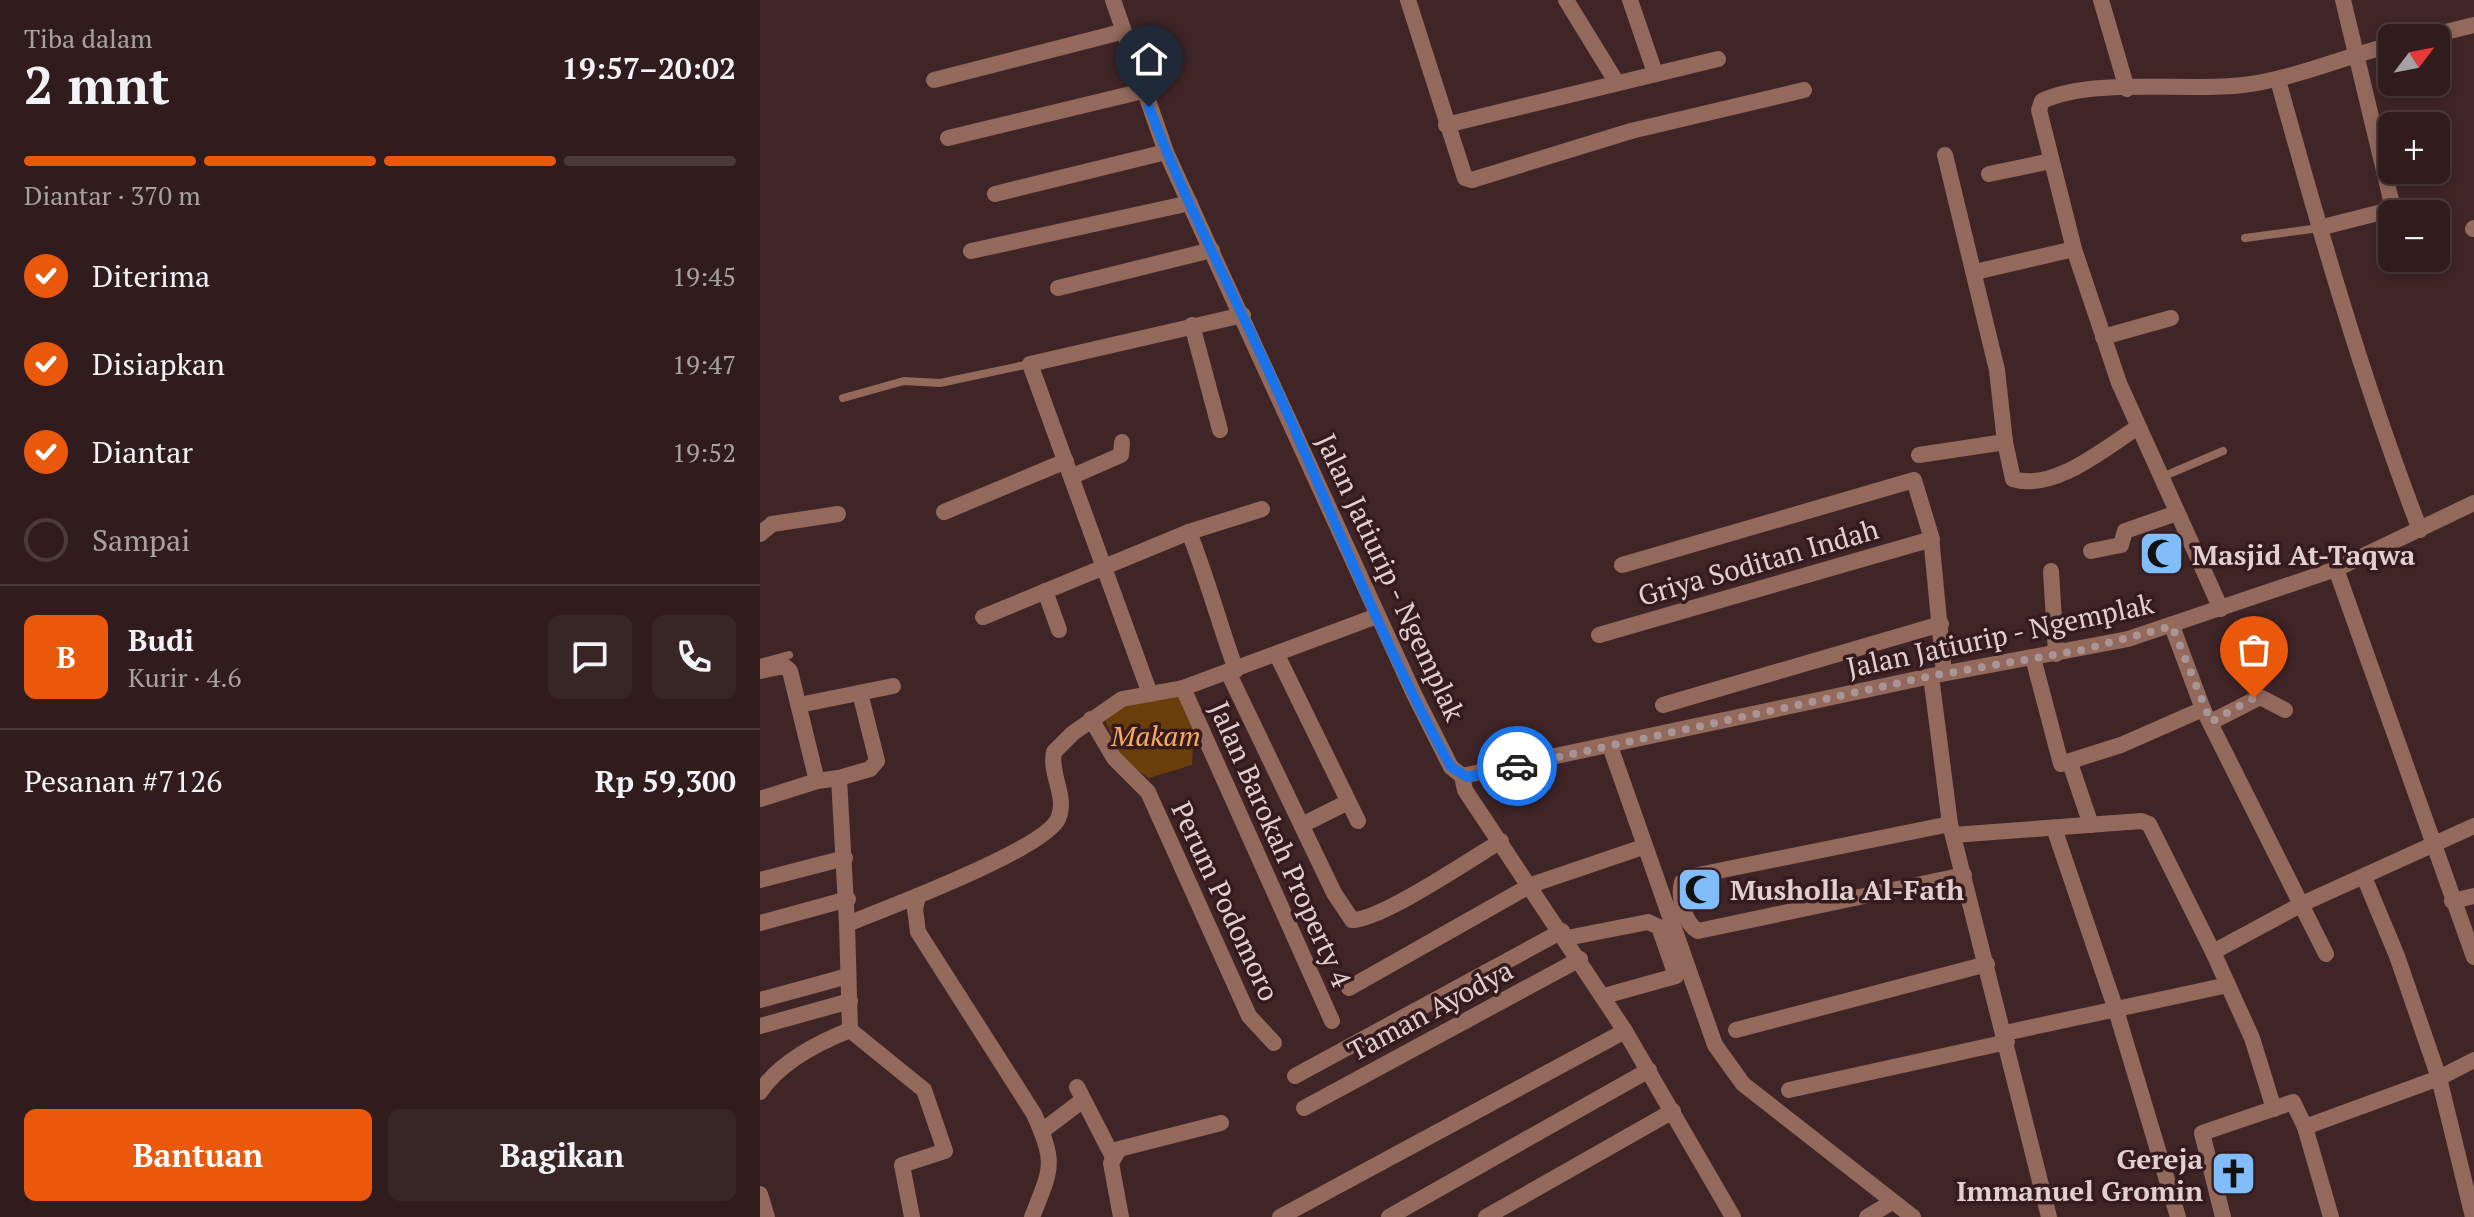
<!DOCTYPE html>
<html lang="id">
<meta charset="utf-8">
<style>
body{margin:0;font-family:"PT Serif",serif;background:#382526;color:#f1f3f6;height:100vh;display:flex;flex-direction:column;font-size:30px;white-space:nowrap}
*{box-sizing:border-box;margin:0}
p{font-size:26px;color:#a8a1a4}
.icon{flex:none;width:44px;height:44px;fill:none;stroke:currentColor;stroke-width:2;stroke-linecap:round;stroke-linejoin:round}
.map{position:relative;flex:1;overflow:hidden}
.drawer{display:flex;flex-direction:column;background:#301c1d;width:760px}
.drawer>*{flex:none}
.needle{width:52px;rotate:58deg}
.buttons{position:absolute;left:1618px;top:24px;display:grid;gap:16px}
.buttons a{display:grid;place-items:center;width:72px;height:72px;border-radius:12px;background:#301c1d;box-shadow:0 4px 12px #0003,0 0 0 2px #4b3a3b;font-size:40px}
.pin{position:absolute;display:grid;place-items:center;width:68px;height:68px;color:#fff;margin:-82px -34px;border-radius:50% 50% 50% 0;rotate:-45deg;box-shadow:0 0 8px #0007}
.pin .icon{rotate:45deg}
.courier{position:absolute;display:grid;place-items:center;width:80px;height:80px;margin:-40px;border:6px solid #1a73e8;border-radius:50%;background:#fff;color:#222;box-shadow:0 2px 10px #0007}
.overview em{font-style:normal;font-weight:700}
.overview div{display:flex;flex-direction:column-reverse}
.overview{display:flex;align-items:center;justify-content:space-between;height:136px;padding:0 24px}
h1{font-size:52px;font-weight:700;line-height:60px}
.bar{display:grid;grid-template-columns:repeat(4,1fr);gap:12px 8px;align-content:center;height:96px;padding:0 24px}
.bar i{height:10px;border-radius:6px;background:#4b3a3b}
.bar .on{background:#ea580c}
.bar p{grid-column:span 4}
.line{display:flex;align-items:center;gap:20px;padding:0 24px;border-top:2px solid #4b3a3b}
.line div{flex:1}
.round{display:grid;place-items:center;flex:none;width:84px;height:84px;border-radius:12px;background:#382526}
ol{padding:0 24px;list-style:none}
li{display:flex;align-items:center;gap:24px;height:88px}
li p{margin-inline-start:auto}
li .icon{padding:8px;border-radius:50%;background:#ea580c;color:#fff;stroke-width:4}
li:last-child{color:#a8a1a4}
li i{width:44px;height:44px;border:4px solid #4b3a3b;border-radius:50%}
.button{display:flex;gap:16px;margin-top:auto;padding:16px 24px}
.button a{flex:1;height:92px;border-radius:12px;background:#ea580c;color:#fff;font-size:32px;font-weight:700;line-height:92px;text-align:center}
.button a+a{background:#382526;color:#f1f3f6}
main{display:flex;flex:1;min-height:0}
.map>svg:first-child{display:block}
.green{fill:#6a3e0b}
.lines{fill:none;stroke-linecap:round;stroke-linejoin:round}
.service{stroke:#92695b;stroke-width:8}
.minor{stroke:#92695b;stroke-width:16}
.tertiary{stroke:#92695b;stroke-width:16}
.done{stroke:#a99496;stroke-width:8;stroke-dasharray:0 14.4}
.route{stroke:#1a73e8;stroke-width:10}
.labels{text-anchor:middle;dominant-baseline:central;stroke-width:7;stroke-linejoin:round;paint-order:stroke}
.poi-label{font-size:28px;font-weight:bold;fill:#e2d0d1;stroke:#351b1e;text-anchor:start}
.street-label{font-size:28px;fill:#e2d0d1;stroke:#351b1e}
.park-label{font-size:28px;font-style:italic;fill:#f7ac61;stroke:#351b1e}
</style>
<main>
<section class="drawer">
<div class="overview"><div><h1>2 mnt</h1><p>Tiba dalam</p></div><em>19:57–20:02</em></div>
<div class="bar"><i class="on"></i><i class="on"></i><i class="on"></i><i></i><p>Diantar · 370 m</p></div>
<ol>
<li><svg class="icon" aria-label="check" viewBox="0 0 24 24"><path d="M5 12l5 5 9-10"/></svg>Diterima<p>19:45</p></li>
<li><svg class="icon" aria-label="check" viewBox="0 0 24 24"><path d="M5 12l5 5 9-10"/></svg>Disiapkan<p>19:47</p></li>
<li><svg class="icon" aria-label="check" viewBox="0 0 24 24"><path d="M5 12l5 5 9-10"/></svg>Diantar<p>19:52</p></li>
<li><i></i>Sampai</li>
</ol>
<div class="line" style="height:144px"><b class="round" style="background:#ea580c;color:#fff">B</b><div><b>Budi</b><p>Kurir · 4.6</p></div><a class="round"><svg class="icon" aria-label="chat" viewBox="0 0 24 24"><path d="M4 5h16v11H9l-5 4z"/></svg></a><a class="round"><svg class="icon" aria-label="phone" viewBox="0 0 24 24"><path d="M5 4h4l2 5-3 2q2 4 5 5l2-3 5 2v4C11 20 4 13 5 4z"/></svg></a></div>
<div class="line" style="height:104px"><div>Pesanan #7126</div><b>Rp 59,300</b></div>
<div class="button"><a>Bantuan</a><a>Bagikan</a></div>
</section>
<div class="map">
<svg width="1714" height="1217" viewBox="0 0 1714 1217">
<rect width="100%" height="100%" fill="#402527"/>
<path class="green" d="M404 696 419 697 434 728 432 765 389 778 364 761 344 718 359 707Z"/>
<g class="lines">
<g class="service">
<path d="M1485 238 1559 228"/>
<path d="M83 398 144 381 180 383 270 364"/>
<path d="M1402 477 1463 451"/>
<path d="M0 663 29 655"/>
</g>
<g class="minor">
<path d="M648 0 705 178 712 180 871 131 1044 90"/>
<path d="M806 0 857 83"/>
<path d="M870 0 895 73"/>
<path d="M1341 0 1367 89"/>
<path d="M1661 38 1714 25"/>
<path d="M174 80 361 32"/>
<path d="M1518 80C1560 232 1603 382 1660 530"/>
<path d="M686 125 958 59"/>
<path d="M188 138 383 91"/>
<path d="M1185 155 1237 370 1245 442"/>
<path d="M1229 174 1291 161"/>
<path d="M235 194 406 152"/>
<path d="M1559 228 1626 211 1632 204 1583 0"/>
<path d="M1713 229 1714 228"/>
<path d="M211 251 430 203"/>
<path d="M1215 272 1314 249"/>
<path d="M298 288 452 250"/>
<path d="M432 325 460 430"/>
<path d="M1343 337 1411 318"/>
<path d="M1159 455 1245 442 1253 479C1294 492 1345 448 1378 427"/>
<path d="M313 476 361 455 362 442"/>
<path d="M184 512 306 461"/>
<path d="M429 532 502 509"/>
<path d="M0 534 12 524 78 514"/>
<path d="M1331 551 1361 545 1365 531 1417 513"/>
<path d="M862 565 1154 480 1171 536 1184 673"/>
<path d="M1576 569 1714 957"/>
<path d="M1291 571 1296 654"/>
<path d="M285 591 299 630"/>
<path d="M1461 609 1359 383 1314 249 1279 110 1282 101C1332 77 1425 92 1483 85 1534 79 1582 57 1632 45"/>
<path d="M223 617 429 532C447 578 459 623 476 670"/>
<path d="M1412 626 1443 709 1566 954"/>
<path d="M839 635 1172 539"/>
<path d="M517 655 598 821"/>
<path d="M1273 658 1301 764 1361 745 1443 709"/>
<path d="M0 671 24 666 30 671 57 781"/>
<path d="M468 672 574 893 592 920C621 920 711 859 741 841"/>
<path d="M1171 676 1190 824 1289 1217"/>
<path d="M423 688 572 1021"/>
<path d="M390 694 270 364 483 315"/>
<path d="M39 705 133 686"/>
<path d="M903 705 1181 624"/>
<path d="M331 719 354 758 388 792 489 1016 514 1043"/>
<path d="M1451 722 1500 697 1525 710"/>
<path d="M850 746 955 1045 983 1084 1153 1217"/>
<path d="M1310 763 1331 825"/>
<path d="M702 776 705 790 865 1031 973 1217"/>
<path d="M79 778 110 769 117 761 100 693"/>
<path d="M0 799 57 781 79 778 87 924"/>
<path d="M1190 824 933 876 922 882C918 897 924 923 938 931L1204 875"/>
<path d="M542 825 588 802"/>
<path d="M1294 828 1356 1010 1418 1217"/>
<path d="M1193 835 1381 821 1389 824 1453 952 1544 903 1714 826"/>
<path d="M0 880 85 858"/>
<path d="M158 896 155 909 158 932 274 1114C296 1164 292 1167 272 1217"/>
<path d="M1692 901 1714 896"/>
<path d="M0 923 88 899"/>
<path d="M807 938 888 922 899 927 916 976 844 996"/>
<path d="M1468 985 1492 1038 1514 1109"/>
<path d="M589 988 771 885 883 847"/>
<path d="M0 1000 88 976"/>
<path d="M0 1026 90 1001"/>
<path d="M90 1030 164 1090 185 1151 142 1165 152 1217"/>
<path d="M976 1030 1227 964"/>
<path d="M1245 1033 1468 985 1453 952"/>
<path d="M535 1076 802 931"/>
<path d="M317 1087 353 1157"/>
<path d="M1029 1090 1247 1042"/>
<path d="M0 1092C20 1062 57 1043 90 1030L87 924C125 909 283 850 298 819 308 797 289 774 294 752L313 733 362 699 423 688 617 616"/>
<path d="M544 1108 820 959"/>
<path d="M1545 1127 1679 1078 1637 956 1604 877"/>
<path d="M282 1131 323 1100"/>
<path d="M0 1194 7 1217"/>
<path d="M361 1217 351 1163 359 1149 461 1123"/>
<path d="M520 1217 865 1031"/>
<path d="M629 1217 889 1070"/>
<path d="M726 1217 913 1111"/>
<path d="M1107 1217 1132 1202"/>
<path d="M1463 1217 1442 1133 1533 1102 1545 1127 1571 1217"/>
<path d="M1713 1217 1679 1078 1714 1060"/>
</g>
<path class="tertiary" d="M353 0 406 152 654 694 691 767 702 776 1171 676 1368 639 1576 569 1714 503"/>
</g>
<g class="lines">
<path class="done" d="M757 766 1171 676 1322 650 1412 626 1451 722 1494 698"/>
<path class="route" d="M389 107C426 206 478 301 521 399 576 522 625 649 691 767L707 777 757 766"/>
</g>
<defs>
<symbol id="mosque-square" viewBox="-11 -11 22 22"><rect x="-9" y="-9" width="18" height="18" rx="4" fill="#81bdfa" stroke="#351b1e"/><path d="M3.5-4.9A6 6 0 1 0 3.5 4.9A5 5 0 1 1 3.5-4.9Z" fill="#111"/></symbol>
<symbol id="church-square" viewBox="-11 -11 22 22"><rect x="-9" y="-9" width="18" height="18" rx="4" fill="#81bdfa" stroke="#351b1e"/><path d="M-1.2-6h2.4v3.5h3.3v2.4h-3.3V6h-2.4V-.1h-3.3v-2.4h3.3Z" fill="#111"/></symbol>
</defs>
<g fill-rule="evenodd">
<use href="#mosque-square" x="1376" y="528" width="51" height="51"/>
<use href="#mosque-square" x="914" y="864" width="51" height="51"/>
<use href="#church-square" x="1448" y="1148" width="51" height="51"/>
</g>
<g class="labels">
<g class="poi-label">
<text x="1432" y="554">Masjid At-Taqwa</text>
<text x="970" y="889">Musholla Al-Fath</text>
<text x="1443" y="1158" text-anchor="end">Gereja<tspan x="1443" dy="32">Immanuel Gromin</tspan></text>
</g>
<g class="street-label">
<text transform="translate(998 562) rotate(-16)">Griya Soditan Indah</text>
<text transform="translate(631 577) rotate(65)">Jalan Jatiurip - Ngemplak</text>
<text transform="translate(1240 635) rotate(-12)">Jalan Jatiurip - Ngemplak</text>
<text transform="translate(521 844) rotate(66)">Jalan Barokah Property 4</text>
<text transform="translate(466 901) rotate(65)">Perum Podomoro</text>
<text transform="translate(670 1010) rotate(-28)">Taman Ayodya</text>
</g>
<g class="park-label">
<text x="396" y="735">Makam</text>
</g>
</g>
</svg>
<div class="buttons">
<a><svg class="needle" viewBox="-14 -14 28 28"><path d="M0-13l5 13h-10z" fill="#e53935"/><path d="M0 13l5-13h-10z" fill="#a8a1a4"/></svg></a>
<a>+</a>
<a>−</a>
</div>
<div class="pin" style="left:1494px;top:698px;background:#ea580c"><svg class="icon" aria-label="bag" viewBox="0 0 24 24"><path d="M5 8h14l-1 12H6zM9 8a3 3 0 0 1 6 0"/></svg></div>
<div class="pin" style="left:389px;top:107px;background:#1f2937"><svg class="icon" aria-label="home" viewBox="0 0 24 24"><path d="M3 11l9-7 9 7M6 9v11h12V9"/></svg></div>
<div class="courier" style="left:757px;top:766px"><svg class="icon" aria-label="car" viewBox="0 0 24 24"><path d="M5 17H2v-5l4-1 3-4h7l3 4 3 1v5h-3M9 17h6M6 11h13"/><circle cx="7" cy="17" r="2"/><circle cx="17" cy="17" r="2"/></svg></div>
</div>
</main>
